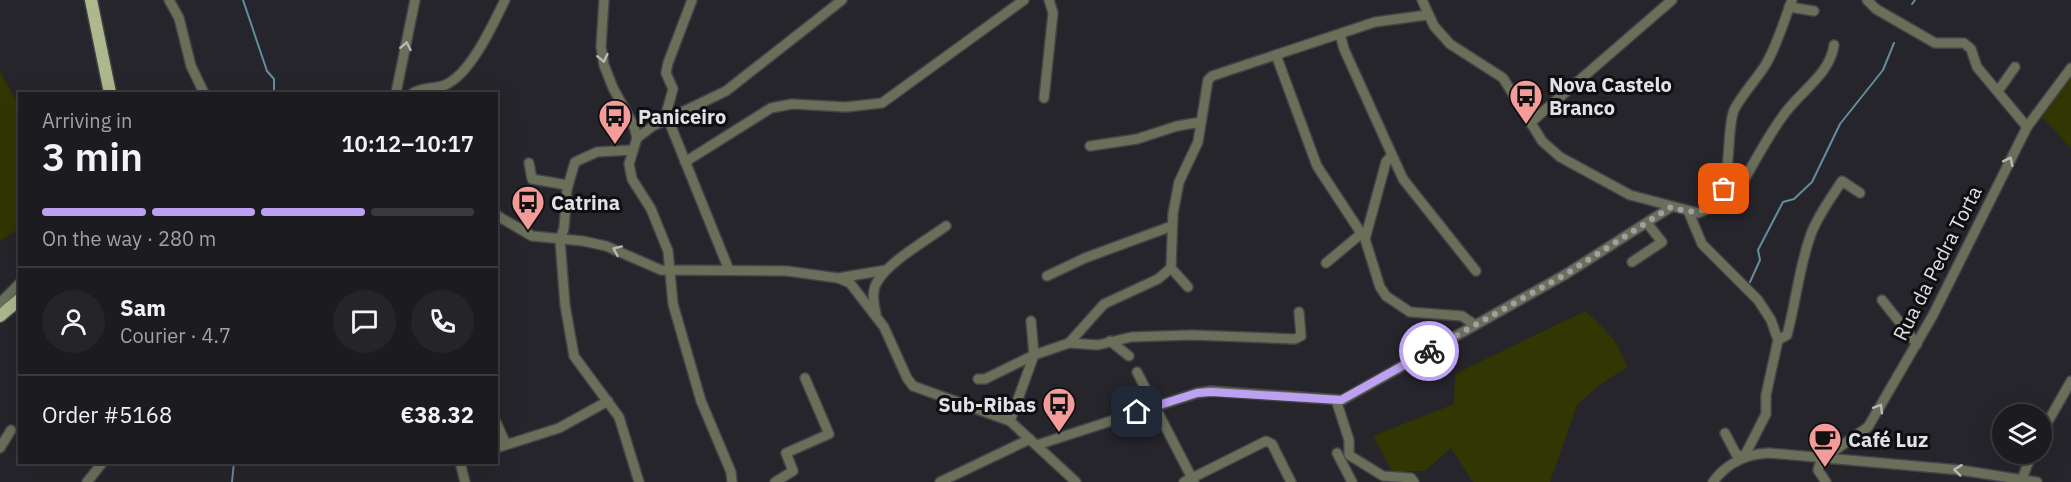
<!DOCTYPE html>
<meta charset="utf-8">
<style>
body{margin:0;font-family:"IBM Plex Sans",sans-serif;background:#252529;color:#f1f3f6;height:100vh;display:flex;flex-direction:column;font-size:22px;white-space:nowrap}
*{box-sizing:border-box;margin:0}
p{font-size:20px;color:#a0a1a5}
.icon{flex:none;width:33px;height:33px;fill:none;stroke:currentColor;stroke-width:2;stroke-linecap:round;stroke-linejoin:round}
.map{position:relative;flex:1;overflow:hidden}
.side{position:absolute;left:18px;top:92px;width:480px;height:372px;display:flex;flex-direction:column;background:#1c1c20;border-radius:0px;box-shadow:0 6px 24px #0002,0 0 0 2px #3a3a3e}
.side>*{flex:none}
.controls{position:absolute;left:1992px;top:404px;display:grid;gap:12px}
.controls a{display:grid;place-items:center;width:60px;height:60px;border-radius:50%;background:#1c1c20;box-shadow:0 6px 24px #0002,0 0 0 2px #3a3a3e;font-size:30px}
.pin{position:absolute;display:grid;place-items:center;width:51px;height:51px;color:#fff;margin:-26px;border-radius:12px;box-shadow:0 3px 9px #0006}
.courier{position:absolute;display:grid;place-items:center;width:60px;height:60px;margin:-30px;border:4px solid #bca0f2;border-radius:50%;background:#fff;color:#222;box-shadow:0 2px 8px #0007}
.headline em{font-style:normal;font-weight:600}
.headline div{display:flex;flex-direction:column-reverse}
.headline{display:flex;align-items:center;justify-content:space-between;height:102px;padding:0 24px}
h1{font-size:39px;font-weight:600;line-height:45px}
.bar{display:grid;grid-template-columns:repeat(4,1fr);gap:9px 6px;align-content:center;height:72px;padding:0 24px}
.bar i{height:8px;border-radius:4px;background:#3a3a3e}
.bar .current{background:#bca0f2}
.bar p{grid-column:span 4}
.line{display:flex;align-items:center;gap:15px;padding:0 24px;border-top:2px solid #3a3a3e}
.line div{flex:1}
.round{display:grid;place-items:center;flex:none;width:63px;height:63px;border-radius:32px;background:#252529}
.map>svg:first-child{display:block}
.green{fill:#313602}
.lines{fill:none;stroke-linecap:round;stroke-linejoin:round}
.stream{stroke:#638d9e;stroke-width:2}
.minor-casing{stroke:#444349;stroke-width:12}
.major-casing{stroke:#444349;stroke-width:15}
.minor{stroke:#6a6f5a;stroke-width:9}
.major{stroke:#adb88d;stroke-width:12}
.oneway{stroke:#b8b9b5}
.done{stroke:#a09fa5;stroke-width:6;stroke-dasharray:0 10.8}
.route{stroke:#bca0f2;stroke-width:8}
.labels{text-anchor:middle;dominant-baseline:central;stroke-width:6;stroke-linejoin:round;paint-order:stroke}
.poi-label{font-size:20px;font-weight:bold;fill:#e2e1e6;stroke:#0f0e11;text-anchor:start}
.street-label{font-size:20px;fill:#e2e1e6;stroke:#0f0e11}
</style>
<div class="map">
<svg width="2071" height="482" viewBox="0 0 2071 482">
<rect width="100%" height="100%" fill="#26252b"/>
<g class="green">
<path d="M0 71 19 106V229L0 241Z"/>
<path d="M2071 77V148L2042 117Z"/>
<path d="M1585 311C1605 328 1619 342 1627 367L1598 386 1577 405 1550 482H1473L1451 448 1425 471H1392L1373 436 1454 404 1455 374Z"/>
</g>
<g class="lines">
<g class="stream">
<path d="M243 0 267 71 274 79V93"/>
<path d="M1912 4 1915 0"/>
<path d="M1750 282 1760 260 1758 250 1783 202 1794 199 1812 182 1840 124 1883 70 1894 43"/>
<path d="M232 482 234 462"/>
</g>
<defs>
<g id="minor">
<path d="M169 0 179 18 191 66 204 93"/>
<path d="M604 0 601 47 604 65 613 88 634 126 637 138 629 164 632 179 651 209 668 251 673 304 701 401 731 472 732 482"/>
<path d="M692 0 668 63 666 73 673 89 666 114 729 270"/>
<path d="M1422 0 1434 26 1450 44 1503 78 1542 141 1560 157 1630 195 1698 213C1737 201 1724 146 1733 113 1735 103 1759 76 1766 64 1777 45 1784 21 1792 0"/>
<path d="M1867 0 1876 9 1935 43H1964L1971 49 1977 67 2027 127"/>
<path d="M1789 7 1814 11"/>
<path d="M1340 34 1344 49 1403 179 1476 271"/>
<path d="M1276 55 1317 166 1365 239 1380 287 1386 296 1410 312 1462 316 1475 325"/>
<path d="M1998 91 2015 67"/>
<path d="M396 93 415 0"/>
<path d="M413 93C422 87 435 89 445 85 471 74 493 24 505 0"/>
<path d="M1044 98 1053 13 1049 0"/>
<path d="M1530 123 1672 0"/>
<path d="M637 138 653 126 726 91 842 0"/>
<path d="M1090 146 1137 139 1177 126 1201 122"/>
<path d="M632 150 597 152 575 162 567 189 564 228 560 240 565 305 574 356 619 417 639 482"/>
<path d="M685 162 771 108 792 104 846 107 882 103 1024 0"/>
<path d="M529 163 532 179 567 185"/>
<path d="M1724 189H1734L1743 182C1756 159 1769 134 1785 113 1802 90 1830 74 1834 45"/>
<path d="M1689 213 1702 244 1758 300 1771 320 1778 340 1766 395V414L1744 457 1736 454 1725 433"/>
<path d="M496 215 532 236 583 241 606 246 661 270 787 271 838 278 850 283 884 327 907 378 913 386 1010 421 1076 482"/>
<path d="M1365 239 1386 162 1391 156"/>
<path d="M1632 262 1662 242 1647 223"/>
<path d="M1326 263 1362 233"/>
<path d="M1171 268 1188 287"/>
<path d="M1047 276 1085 258 1172 226"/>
<path d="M838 278 886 270"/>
<path d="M1882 300 1917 344"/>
<path d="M0 303 20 283"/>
<path d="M876 314C874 304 871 292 877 282 888 262 927 240 946 226"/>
<path d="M1778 340 1787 335C1796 302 1799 267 1811 234 1818 215 1831 198 1842 181L1860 193"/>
<path d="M1110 341 1129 356"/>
<path d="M1069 343 1098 345 1131 337 1192 335 1295 339 1301 336 1299 312"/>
<path d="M1137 372 1194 482"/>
<path d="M978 379H985L1034 355 1031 321"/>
<path d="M1336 400 1349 440V455L1383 476 1411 478 1414 482"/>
<path d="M1010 421 1034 355 1069 343 1104 304 1158 279 1171 268 1173 213 1179 182 1198 142 1208 80 1212 76 1375 22 1427 15"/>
<path d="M496 422 506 444"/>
<path d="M2042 432 2071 381"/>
<path d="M1037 445 1197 393 1211 391 1342 400 1566 274 1671 207"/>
<path d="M0 448 11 430"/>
<path d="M496 448 559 428 608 401"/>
<path d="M1337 453 1352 482"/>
<path d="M460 462 465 482"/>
<path d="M2022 479 2032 453"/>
<path d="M87 482 103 462"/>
<path d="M775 482 793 471 786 453 829 434 805 378"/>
<path d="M940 482 1030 439"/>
<path d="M1184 482 1266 441 1272 444 1291 482"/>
<path d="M1713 482C1726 464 1746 454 1769 453L1960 470 2037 482"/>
<path d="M1826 482 1818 470 1821 460 1868 427 1933 315 2027 127 2071 68"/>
</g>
<g id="major">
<path d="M91 0 110 93"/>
<path d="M0 316 20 299"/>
</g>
</defs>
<use href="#minor" class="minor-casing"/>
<use href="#major" class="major-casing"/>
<use href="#minor" class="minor"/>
<use href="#major" class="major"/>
</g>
<defs><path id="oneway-chevron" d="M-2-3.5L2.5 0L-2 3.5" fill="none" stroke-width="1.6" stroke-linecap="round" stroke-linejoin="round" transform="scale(1.5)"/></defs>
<g class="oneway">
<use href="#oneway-chevron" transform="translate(406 46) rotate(-79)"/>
<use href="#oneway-chevron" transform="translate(603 58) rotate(78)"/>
<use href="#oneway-chevron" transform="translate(2009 161) rotate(-63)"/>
<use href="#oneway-chevron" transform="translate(617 250) rotate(-156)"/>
<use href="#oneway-chevron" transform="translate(1879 408) rotate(-59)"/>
<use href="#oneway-chevron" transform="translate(1958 470) rotate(-173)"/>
</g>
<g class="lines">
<path class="done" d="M1429 351 1566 274 1671 207C1696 215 1711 214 1724 189"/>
<path class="route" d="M1137 412 1197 393 1211 392 1341 400 1429 351"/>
</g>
<defs>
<symbol id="bus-pin" viewBox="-11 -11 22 30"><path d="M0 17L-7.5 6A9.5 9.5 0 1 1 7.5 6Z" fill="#f59b9a" stroke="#0f0e11"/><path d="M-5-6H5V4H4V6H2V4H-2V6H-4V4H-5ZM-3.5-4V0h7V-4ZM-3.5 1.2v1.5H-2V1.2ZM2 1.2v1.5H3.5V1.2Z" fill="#111"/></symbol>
<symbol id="cafe-pin" viewBox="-11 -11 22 30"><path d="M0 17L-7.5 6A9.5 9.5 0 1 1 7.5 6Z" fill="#f59b9a" stroke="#0f0e11"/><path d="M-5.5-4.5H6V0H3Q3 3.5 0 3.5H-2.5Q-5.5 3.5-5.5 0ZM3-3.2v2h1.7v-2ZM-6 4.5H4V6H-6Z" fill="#111"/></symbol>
</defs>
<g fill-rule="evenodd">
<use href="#bus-pin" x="1507" y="77" width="38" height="52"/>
<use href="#bus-pin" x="596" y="97" width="38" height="52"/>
<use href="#bus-pin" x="509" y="183" width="38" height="52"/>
<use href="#bus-pin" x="1040" y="385" width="38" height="52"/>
<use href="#cafe-pin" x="1806" y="420" width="38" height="52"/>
</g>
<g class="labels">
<g class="poi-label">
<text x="1549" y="84">Nova Castelo<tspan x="1549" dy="23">Branco</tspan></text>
<text x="638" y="116">Paniceiro</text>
<text x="551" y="202">Catrina</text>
<text x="1036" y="404" text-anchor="end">Sub-Ribas</text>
<text x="1848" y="439">Café Luz</text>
</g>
<g class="street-label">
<text transform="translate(1937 263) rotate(-63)">Rua da Pedra Torta</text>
</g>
</g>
</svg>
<div class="controls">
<a><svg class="icon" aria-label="layers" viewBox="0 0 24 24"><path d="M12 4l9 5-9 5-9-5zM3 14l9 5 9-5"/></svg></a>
</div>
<div class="pin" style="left:1724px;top:189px;background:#ea580c"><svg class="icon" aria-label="bag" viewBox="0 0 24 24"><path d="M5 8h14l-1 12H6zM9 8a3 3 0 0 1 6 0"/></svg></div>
<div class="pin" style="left:1137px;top:412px;background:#1f2937"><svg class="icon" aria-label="home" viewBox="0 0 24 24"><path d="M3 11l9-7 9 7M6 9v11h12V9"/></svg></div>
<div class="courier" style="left:1429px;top:351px"><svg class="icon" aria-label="bike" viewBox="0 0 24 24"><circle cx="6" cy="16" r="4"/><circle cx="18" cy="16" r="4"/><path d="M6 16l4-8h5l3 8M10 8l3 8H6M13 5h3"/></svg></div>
<section class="side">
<div class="headline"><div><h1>3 min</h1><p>Arriving in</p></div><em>10:12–10:17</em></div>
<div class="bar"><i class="current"></i><i class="current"></i><i class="current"></i><i></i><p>On the way · 280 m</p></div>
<div class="line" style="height:108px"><a class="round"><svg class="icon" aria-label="person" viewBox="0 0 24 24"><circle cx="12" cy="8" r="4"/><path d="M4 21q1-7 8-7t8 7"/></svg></a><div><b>Sam</b><p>Courier · 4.7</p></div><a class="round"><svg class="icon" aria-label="chat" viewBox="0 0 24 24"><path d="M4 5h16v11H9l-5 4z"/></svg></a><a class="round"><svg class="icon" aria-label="phone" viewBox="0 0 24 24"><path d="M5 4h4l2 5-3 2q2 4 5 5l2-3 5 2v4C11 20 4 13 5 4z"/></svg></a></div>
<div class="line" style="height:78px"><div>Order #5168</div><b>€38.32</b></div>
</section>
</div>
